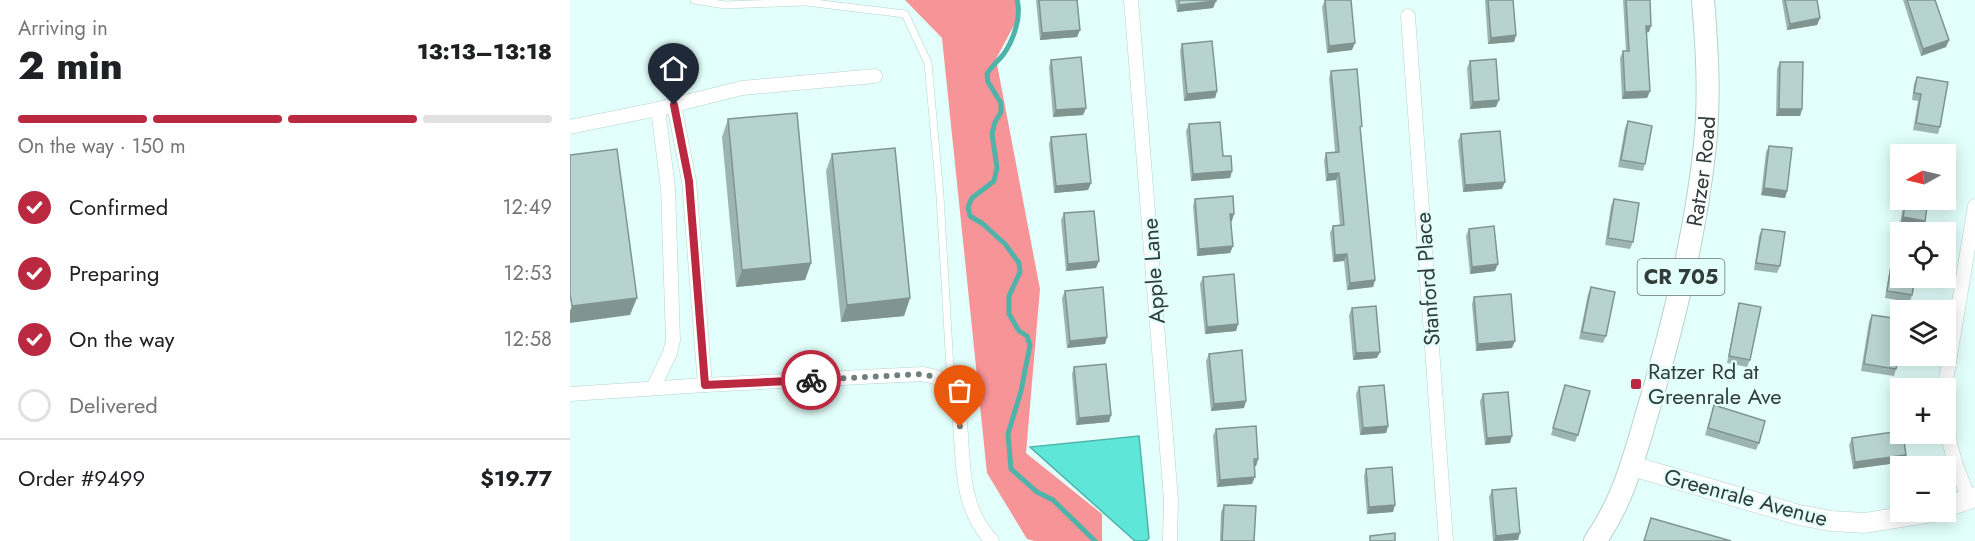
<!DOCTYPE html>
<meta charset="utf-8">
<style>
body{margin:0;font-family:Jost,sans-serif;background:#f2f2f2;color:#202124;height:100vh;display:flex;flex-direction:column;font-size:22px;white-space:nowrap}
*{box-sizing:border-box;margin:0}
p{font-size:20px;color:#757577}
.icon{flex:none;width:33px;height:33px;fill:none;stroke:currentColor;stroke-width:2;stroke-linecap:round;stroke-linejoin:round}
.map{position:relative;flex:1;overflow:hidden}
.details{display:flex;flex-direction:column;background:#fff;width:570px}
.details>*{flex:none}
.needle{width:39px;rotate:262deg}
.controls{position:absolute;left:1320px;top:144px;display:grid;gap:12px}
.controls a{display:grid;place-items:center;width:66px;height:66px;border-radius:0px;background:#fff;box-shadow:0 3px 15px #0003;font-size:30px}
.pin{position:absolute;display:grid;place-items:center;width:51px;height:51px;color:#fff;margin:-62px -26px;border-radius:50% 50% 50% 0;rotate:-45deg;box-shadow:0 0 6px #0007}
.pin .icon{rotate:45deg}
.courier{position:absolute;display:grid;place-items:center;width:60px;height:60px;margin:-30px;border:4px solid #ba2940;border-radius:50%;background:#fff;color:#222;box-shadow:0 2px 8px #0007}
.head em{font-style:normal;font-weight:800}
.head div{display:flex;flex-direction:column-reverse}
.head{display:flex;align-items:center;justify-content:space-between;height:102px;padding:0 18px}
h1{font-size:39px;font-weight:800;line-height:45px}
.bar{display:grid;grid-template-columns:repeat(4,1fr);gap:9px 6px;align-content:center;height:72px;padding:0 18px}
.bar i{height:8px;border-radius:4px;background:#e0e0e0}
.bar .current{background:#ba2940}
.bar p{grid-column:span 4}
.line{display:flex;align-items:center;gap:15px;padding:0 18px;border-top:2px solid #e0e0e0}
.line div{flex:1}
ol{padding:0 18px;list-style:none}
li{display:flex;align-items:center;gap:18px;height:66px}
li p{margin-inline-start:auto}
li .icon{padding:6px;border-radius:50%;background:#ba2940;color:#fff;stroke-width:4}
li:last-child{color:#757577}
li i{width:33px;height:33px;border:3px solid #e0e0e0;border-radius:50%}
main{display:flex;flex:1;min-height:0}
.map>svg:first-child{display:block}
.forest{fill:#f79498}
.water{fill:#5ee6d9;stroke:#50b3aa;stroke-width:1.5}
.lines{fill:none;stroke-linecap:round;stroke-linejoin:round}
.stream{stroke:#50b3aa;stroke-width:5}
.lane-casing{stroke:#b6d2ce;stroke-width:8}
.street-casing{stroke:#b6d2ce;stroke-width:15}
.secondary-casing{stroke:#b6d2ce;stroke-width:21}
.primary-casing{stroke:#b6d2ce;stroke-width:24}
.lane{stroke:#fff;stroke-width:7}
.street{stroke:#fff;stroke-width:14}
.secondary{stroke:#fff;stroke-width:20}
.primary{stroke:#fff;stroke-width:22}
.wall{fill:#9db5b2}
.shaded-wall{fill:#809491}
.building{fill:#b7d3cf;stroke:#809491;stroke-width:1.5}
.done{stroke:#6f807e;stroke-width:6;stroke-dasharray:0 10.8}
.route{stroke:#ba2940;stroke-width:8}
.poi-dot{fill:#ba2940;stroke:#e2fffb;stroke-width:2}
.labels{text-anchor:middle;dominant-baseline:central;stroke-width:4.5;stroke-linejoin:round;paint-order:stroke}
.shield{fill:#e2fffb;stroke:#667675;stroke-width:1.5}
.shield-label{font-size:21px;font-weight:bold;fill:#313c3b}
.street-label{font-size:22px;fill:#313c3b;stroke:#e2fffb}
.poi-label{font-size:22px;fill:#313c3b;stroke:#e2fffb;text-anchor:start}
</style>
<main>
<section class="details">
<div class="head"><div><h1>2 min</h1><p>Arriving in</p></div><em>13:13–13:18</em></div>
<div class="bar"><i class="current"></i><i class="current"></i><i class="current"></i><i></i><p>On the way · 150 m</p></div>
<ol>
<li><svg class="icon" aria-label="check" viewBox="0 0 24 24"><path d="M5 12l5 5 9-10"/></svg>Confirmed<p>12:49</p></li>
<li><svg class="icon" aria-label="check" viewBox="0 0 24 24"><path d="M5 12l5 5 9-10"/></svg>Preparing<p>12:53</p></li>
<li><svg class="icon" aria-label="check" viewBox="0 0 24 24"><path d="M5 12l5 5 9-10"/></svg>On the way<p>12:58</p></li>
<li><i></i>Delivered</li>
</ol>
<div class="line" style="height:78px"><div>Order #9499</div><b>$19.77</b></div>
</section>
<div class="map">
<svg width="1405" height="541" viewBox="0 0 1405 541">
<rect width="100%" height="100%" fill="#e2fffb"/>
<path class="forest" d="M335 0H446L449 16 426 59 470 289 456 453 532 514V541H465L457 539 417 473 372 38Z"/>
<path class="water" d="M569 436 579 538 576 541H565L460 447Z"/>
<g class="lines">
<path class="stream" d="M447 0C452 17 443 41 433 55 427 62 421 67 417 74L418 82 431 103V112L425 122 422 134 427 168 424 181 402 198 398 207 400 216 413 224 435 244 449 263 450 272 439 296V314L449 331 457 336 460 345 451 391 438 434 441 469 467 492 483 500 525 541"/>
<defs>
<g id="lane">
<path d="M124 0 155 5 235 2"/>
<path d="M232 0 236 2 335 14 358 63 370 196 381 385"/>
</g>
<g id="street">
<path d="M561 0 601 500 600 541"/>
<path d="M838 16 876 541"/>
<path d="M104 105 119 181 135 385"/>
<path d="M0 127 88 109 172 88 305 76"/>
<path d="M83 388 100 353 103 340 98 188 88 109"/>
<path d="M0 394 135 385 352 374C363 376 374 378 381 387 389 397 388 411 390 423 394 467 390 506 422 541"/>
<path d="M1399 499 1386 465 1380 444 1376 412V380L1405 206"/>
</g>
<g id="secondary">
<path d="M1062 466 1229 515 1261 521 1295 523 1363 512"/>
<path d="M1376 507 1405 497"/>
</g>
<g id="primary">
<path id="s1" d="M1025 541C1054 500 1065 454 1079 407 1104 322 1126 233 1135 145 1140 97 1137 48 1133 0"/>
</g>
</defs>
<use href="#lane" class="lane-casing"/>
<use href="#street" class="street-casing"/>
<use href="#secondary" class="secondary-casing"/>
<use href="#primary" class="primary-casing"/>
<use href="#lane" class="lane"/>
<use href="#street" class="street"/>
<use href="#secondary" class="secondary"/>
<use href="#primary" class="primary"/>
</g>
<g class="wall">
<path d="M466 0H507L510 30 507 37 470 40Z"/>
<path d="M605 0H646V1L643 8 607 12Z"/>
<path d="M755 0 782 50 757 53 752 7Z"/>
<path d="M915 0H943L946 35 944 42 918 44Z"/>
<path d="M1053 0H1080L1079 32 1076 33 1080 91 1077 98 1052 99 1050 58 1053 51H1056Z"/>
<path d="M1212 0H1247L1250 18 1247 25 1217 30Z"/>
<path d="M1333 0H1365L1379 40 1376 47 1351 56Z"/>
<path d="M612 44 647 91 645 98 614 101 610 51Z"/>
<path d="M481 60 516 108 513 115 483 117 479 67Z"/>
<path d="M900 61 926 107 900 109 897 68Z"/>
<path d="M1210 62 1232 109 1230 116H1206L1207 69Z"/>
<path d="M761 71 790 131 805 280 803 287 777 290 774 261 763 262 760 233 763 226H770L766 180 756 181 754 160 756 153 765 152 759 78Z"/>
<path d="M1347 77 1370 127 1368 134 1343 130 1348 101 1342 100 1344 84Z"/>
<path d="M158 119 241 263 235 280 166 287 152 137Z"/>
<path d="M1058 121 1075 164 1073 171 1048 167 1055 128Z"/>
<path d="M619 124 653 156 662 171 660 178 621 181 616 131Z"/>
<path d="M891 134 932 189 893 192 888 141Z"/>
<path d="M481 137 521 183 518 190 484 193 479 144Z"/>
<path d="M1199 146 1217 191 1215 198 1191 195 1196 152Z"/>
<path d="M262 154 340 298 334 316 271 322 256 171Z"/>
<path d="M625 199 662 221H661L663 246 660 253 627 256 623 206Z"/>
<path d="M1044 199 1063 242 1060 249 1035 245 1041 206Z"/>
<path d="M1334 200H1358L1355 221 1353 228 1330 224Z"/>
<path d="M494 213 529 261 526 268 496 271 491 220Z"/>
<path d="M899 229 925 271 900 274 896 236Z"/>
<path d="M1192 229 1210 266 1207 273 1184 270 1189 236Z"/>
<path d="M1325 242 1342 295 1340 302 1315 298 1323 249Z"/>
<path d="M633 277 668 324 666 331 635 334 630 284Z"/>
<path d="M1021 287 1036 336 1033 343 1009 339 1018 294Z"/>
<path d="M495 291 537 337 535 344 497 348 492 298Z"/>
<path d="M904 297 942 348 906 351 902 304Z"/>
<path d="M1169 303 1180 360 1177 367 1157 363 1167 310Z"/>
<path d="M782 308 807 358 783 360 779 315Z"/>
<path d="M1302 315 1326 369 1324 376 1291 371 1299 322Z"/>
<path d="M639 354 674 408 641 411 636 361Z"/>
<path d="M504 367 541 415 539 422 506 425 502 374Z"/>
<path d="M995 385 1008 435 1005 442 981 435Z"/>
<path d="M789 387 818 426 816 433 790 435 786 394Z"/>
<path d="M913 394 940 443 915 445 910 401Z"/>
<path d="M1144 405 1189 443 1186 450 1135 435Z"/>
<path d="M646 429 688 459 686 466H684L682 484 647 487 643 436Z"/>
<path d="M1282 438 1334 462 1283 469 1279 445Z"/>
<path d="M796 469 823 512 797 514 794 476Z"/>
<path d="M922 490 948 540 923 541 919 497Z"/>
<path d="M654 505 684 541H650L651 512Z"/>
</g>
<g class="shaded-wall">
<path d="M646 1 643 8 607 12 609 5Z"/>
<path d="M1250 18 1247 25 1217 30 1220 24Z"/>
<path d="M1076 26H1081L1079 32 1073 33Z"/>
<path d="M510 30 507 37 470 40 472 33Z"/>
<path d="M946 35 944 42 918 44 921 38Z"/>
<path d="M1379 40 1376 47 1351 56 1353 49Z"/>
<path d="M785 43 782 50 757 53 759 46Z"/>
<path d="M647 91 645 98 614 101 617 94Z"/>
<path d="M1080 91 1077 98 1052 99 1055 92Z"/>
<path d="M929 100 926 107 900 109 903 102Z"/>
<path d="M516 108 513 115 483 117 486 110Z"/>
<path d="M1209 109H1232L1230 116H1206Z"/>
<path d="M662 171 660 178 621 181 623 174Z"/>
<path d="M769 173 766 180 756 181 758 174Z"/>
<path d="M935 182 932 189 893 192 895 185Z"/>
<path d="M521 183 518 190 484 193 486 186Z"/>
<path d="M1194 188 1217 191 1215 198 1191 195Z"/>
<path d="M660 214H664L662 221H658Z"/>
<path d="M1333 217 1355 221 1353 228 1330 224Z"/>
<path d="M663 246 660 253 627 256 629 249Z"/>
<path d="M777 254 774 261 763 262 765 255Z"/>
<path d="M529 261 526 268 496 271 498 264Z"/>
<path d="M241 263 235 280 166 287 172 270Z"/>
<path d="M928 264 925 271 900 274 902 267Z"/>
<path d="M805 280 803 287 777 290 780 283Z"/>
<path d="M67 298 60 315 0 323V311L2 306Z"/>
<path d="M340 298 334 316 271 322 277 305Z"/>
<path d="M668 324 666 331 635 334 637 327Z"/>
<path d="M537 337 535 344 497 348 500 341Z"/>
<path d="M945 341 942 348 906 351 908 344Z"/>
<path d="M810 352 807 358 783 360 786 353Z"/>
<path d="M676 401 674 408 641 411 644 404Z"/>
<path d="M541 415 539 422 506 425 509 418Z"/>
<path d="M818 426 816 433 790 435 793 428Z"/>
<path d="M942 436 940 443 915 445 917 438Z"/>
<path d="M1336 455 1334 462 1283 469 1285 462Z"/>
<path d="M684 459H688L686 466H681Z"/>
<path d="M685 477 682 484 647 487 650 480Z"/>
<path d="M825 505 823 512 797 514 799 507Z"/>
<path d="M950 533 948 540 924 541 926 536Z"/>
</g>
<g class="building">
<path d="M469 0H507L510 30 472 33Z"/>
<path d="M609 0H646V1L609 5Z"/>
<path d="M755 0H781L785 43 759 46Z"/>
<path d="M918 0H943L946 35 921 38Z"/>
<path d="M1056 0H1080L1081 26H1076L1080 91 1055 92 1053 51H1059Z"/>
<path d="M1215 0H1247L1250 18 1220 24Z"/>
<path d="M1337 0H1365L1379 40 1353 49Z"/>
<path d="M642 41 647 91 617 94 612 44Z"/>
<path d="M511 57 516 108 486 110 481 60Z"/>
<path d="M926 59 929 100 903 102 900 61Z"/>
<path d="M1210 62H1233L1232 109H1209Z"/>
<path d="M787 69 792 126 790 127 805 280 780 283 777 254 765 255 763 226 774 225 769 173 758 174 756 153 769 152 761 71Z"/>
<path d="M1347 77 1378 82 1370 127 1346 123 1351 94 1344 93Z"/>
<path d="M227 113 241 263 172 270 158 119Z"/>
<path d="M1058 121 1082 126 1075 164 1051 160Z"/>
<path d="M650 122 653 156H661L662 171 623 174 619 124Z"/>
<path d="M930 131 935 182 895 185 891 134Z"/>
<path d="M516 134 521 183 486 186 481 137Z"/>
<path d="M1199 146 1222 148 1217 191 1194 188Z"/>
<path d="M325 148 340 298 277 305 262 154Z"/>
<path d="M47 149 67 298 2 306 0 294V155Z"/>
<path d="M663 196 664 214H660L663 246 629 249 625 199Z"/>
<path d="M1044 199 1069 203 1063 242 1038 238Z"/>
<path d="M1336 200H1358L1355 221 1333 217Z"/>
<path d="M524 211 529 261 498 264 494 213Z"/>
<path d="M924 226 928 264 902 267 899 229Z"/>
<path d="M1192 229 1215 232 1210 266 1186 263Z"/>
<path d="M1325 242 1330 243V278H1345L1342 295 1317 291Z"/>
<path d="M664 274 668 324 637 327 633 277Z"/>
<path d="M533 287 537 337 500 341 495 291Z"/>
<path d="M1021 287 1045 292 1036 336 1012 332Z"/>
<path d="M941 294 945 341 908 344 904 297Z"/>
<path d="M1169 303 1191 307 1180 360 1159 356Z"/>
<path d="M806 306 810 352 786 353 782 308Z"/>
<path d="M1302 315 1330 319V342L1326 369 1294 364Z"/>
<path d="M672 350 676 401 644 404 639 354Z"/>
<path d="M536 364 541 415 509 418 504 367Z"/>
<path d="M814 385 818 426 793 428 789 387Z"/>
<path d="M995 385 1020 391 1008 435 983 428Z"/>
<path d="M938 392 942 436 917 438 913 394Z"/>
<path d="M1144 405 1195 421 1189 443 1138 428Z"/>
<path d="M686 426 688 459H684L685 477 650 480 646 429Z"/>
<path d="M1330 431V434H1333L1336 455 1285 462 1282 438Z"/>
<path d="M822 467 825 505 799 507 796 469Z"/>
<path d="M946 488 950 533 926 536 922 490Z"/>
<path d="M654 505 686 506 684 541H652Z"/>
<path d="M1081 518 1161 541H1074Z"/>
<path d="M825 533V541H800V536Z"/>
</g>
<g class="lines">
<path class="done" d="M241 380 352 374C387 381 387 396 390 427"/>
<path class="route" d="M104 105 119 181 135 385 241 380"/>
</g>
<rect class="poi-dot" x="1060" y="378" width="12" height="12" rx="3"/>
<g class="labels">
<rect class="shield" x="1067.5" y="259" width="87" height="36" rx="4.5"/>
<g class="shield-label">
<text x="1111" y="277">CR 705</text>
</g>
<g class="street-label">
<text stroke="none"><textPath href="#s1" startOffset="387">Ratzer Road</textPath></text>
<text transform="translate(583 271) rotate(-94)">Apple Lane</text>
<text transform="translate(857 279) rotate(-94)">Stanford Place</text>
<text transform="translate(1176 497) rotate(15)">Greenrale Avenue</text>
</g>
<g class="poi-label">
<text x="1078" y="371">Ratzer Rd at<tspan x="1078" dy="25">Greenrale Ave</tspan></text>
</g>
</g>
</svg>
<div class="controls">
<a><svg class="needle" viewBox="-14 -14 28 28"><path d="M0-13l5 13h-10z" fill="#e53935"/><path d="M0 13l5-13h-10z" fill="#757577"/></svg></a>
<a><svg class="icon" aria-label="locate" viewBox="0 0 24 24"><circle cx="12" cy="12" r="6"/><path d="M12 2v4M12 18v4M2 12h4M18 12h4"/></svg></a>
<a><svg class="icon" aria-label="layers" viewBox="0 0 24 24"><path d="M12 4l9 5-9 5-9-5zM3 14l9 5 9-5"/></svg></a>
<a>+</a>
<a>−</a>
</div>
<div class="pin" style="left:390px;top:427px;background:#ea580c"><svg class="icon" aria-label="bag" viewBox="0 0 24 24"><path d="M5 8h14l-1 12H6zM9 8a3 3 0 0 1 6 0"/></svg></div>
<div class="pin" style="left:104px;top:105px;background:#1f2937"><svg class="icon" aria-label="home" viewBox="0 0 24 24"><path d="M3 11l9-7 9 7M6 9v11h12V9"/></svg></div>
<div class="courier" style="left:241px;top:380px"><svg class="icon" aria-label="bike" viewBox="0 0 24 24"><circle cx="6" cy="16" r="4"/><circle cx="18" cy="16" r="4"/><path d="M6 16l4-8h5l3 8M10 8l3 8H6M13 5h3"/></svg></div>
</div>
</main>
